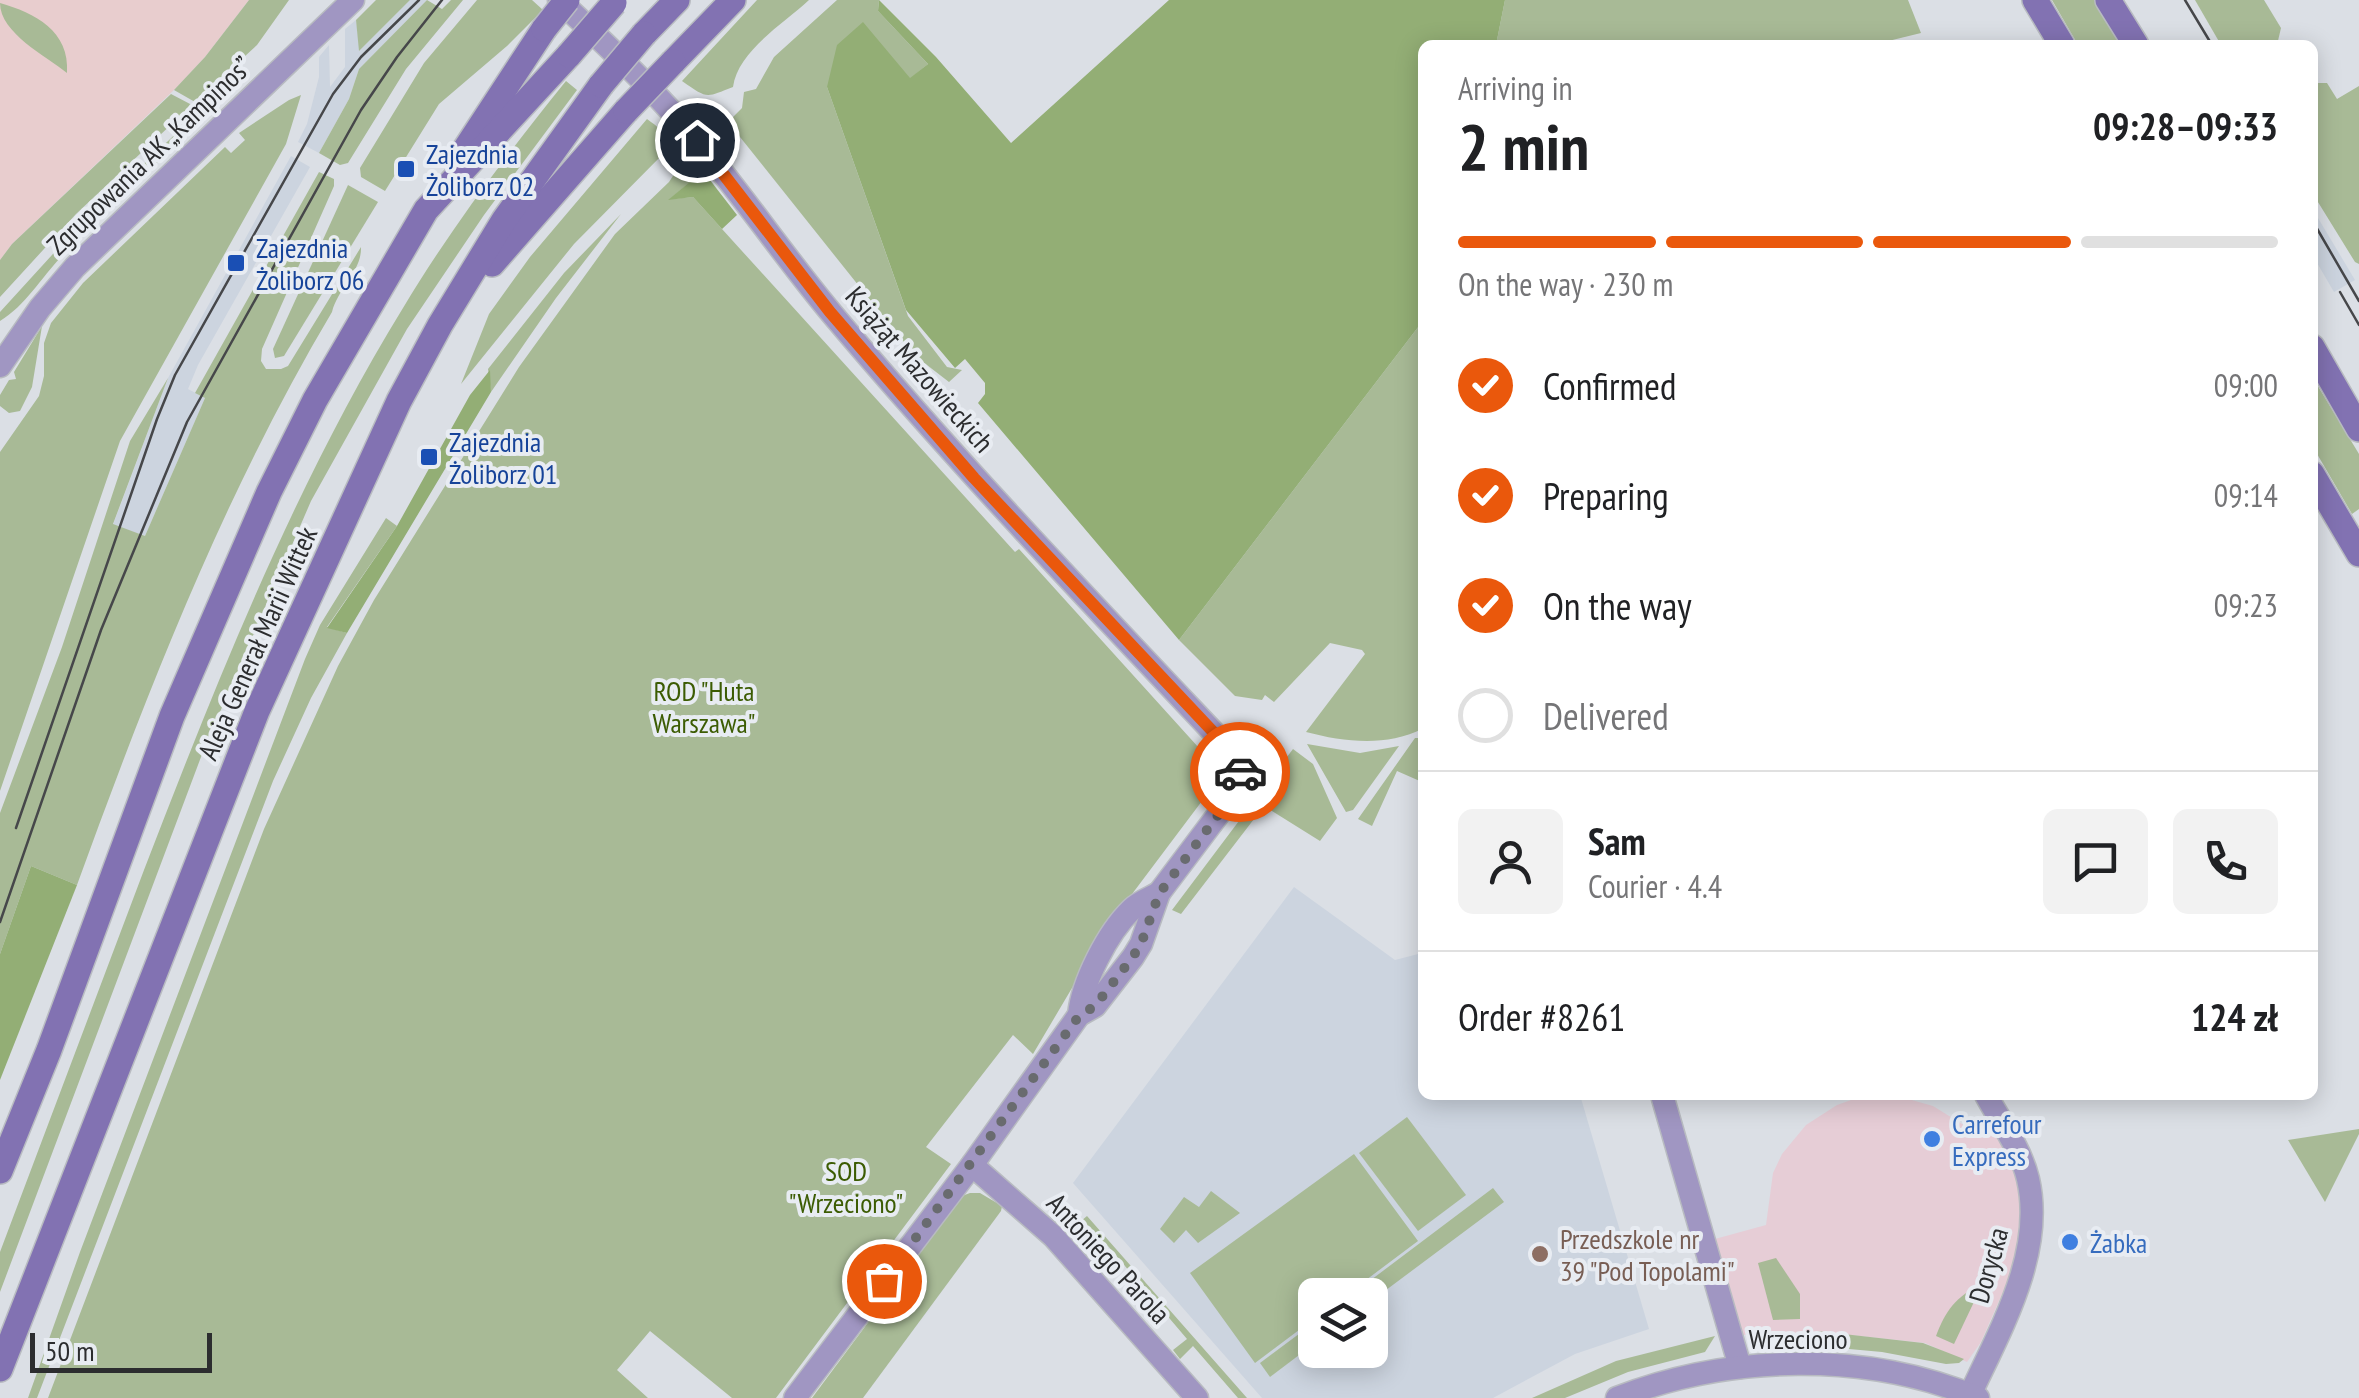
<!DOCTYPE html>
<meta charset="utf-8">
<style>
body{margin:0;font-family:"PT Sans Narrow",sans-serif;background:#f2f2f2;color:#202124;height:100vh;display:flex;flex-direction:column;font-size:38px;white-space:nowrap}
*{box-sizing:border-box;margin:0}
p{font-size:32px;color:#757577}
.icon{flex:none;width:55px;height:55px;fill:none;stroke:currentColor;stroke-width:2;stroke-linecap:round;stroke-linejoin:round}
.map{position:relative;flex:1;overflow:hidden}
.details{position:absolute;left:1418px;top:40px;width:900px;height:1060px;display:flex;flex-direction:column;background:#fff;border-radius:15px;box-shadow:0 5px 25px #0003}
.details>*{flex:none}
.buttons{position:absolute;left:1298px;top:1278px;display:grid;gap:20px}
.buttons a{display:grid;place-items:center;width:90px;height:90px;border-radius:15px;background:#fff;box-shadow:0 5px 25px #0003;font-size:50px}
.scale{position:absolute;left:30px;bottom:25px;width:182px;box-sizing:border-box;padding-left:10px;border:5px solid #2c2d2f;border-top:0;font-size:28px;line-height:35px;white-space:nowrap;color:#2c2d2f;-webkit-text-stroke:8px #e8ecf2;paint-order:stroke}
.pin{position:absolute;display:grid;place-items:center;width:85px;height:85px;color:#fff;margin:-42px;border:5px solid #fff;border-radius:50%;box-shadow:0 2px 10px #0007}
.courier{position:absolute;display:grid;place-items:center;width:100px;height:100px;margin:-50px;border:8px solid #ea580c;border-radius:50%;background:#fff;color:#222;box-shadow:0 2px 12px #0007}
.summary em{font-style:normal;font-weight:800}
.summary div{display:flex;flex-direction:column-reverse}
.summary{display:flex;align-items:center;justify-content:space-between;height:170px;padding:0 40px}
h1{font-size:65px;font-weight:800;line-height:75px}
.bar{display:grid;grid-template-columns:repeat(4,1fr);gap:15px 10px;align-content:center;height:120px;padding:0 40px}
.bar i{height:12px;border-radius:8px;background:#e0e0e0}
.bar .current{background:#ea580c}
.bar p{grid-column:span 4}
.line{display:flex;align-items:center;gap:25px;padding:0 40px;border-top:2px solid #e0e0e0}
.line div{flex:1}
.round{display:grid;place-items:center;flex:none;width:105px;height:105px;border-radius:15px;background:#f2f2f2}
ol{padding:0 40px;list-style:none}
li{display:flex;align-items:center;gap:30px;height:110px}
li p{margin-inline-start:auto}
li .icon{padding:10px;border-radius:50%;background:#ea580c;color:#fff;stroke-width:4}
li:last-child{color:#757577}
li i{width:55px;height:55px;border:5px solid #e0e0e0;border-radius:50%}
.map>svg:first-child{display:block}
.commercial{fill:#e6cdd6}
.industrial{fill:#e8cdce}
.built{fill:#ccd4df;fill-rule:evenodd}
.green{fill:#a8ba96}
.forest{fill:#93ae75}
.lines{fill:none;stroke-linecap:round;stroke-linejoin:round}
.street-casing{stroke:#b8bbc1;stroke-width:25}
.secondary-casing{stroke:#b8bbc1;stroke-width:28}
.street{stroke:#a096c2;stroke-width:22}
.secondary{stroke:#8272b2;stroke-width:25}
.tram{stroke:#46474a;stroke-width:2.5}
.secondary-bridge-casing{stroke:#b8bbc1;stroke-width:28;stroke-linecap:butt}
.secondary-bridge{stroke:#8272b2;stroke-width:25}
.done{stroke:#696b6f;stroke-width:10;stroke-dasharray:0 18}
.route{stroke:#ea580c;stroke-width:12}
.transit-dot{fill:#1a4fb4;stroke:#e8ecf2;stroke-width:4}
.shop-dot{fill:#3f7fe0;stroke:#e8ecf2;stroke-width:4}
.education-dot{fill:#8d6e63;stroke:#e8ecf2;stroke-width:4}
.labels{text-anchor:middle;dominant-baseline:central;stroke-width:8;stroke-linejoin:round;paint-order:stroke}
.transit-label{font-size:28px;fill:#164399;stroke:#e8ecf2;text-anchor:start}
.street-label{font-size:28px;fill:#2c2d2f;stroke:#e8ecf2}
.park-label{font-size:28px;fill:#3c5c03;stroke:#e8ecf2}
.shop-label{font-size:28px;fill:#366cbe;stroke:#e8ecf2;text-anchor:start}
.education-label{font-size:28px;fill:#785e54;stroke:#e8ecf2;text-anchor:start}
</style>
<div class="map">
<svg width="2359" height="1398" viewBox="0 0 2359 1398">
<rect width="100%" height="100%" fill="#dbdfe5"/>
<path class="commercial" d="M1894 1095 1933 1106 1975 1132 1991 1124 2012 1157 2020 1193 2022 1223 2017 1260 1981 1342 1967 1362 1925 1343 1832 1333 1743 1335 1715 1239 1766 1225 1773 1173 1782 1154 1806 1125 1837 1105 1854 1099Z"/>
<path class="industrial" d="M0 0H249L205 57 175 89 12 244 0 260Z"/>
<g class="built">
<path d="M410 0H427L359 69 349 99 319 153 298 142 307 124 319 77V57L329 45 330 87 345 67V29L356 20 360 50Z"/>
<path d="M291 156 310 167 198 365 188 389 205 398 145 536 113 525 168 378Z"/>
<path d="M2312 208 2355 280 2334 292 2313 256Z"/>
<path d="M1294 887 1395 960 1422 953V1095H1580L1649 1329 1575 1354 1493 1398H1262L1073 1183ZM1315 1295H1370V1350H1315Z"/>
</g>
<g class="green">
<path d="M249 0H289L257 45 195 102 174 90 205 57Z"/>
<path d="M376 0H410L359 51 356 20Z"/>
<path d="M427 0 442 9 451 0H463L406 69 348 163 340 165 319 153 349 99 359 69Z"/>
<path d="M477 0H532L543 10 507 46 439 104 385 191 361 177 360 168 424 63Z"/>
<path d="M757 0H809C783 24 738 51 733 87 705 98 708 99 682 81Z"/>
<path d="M837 0H879L878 11 928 64 911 78 827 87 908 316 947 367 962 370 949 382 914 355 728 122 742 108 744 92 756 89 774 57Z"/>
<path d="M1505 0H1908L1921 33 1872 45H1496Z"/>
<path d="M2052 0H2095L2121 45H2078Z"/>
<path d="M2195 0H2264L2281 28 2277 45H2221Z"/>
<path d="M0 3C35 13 70 31 67 73 46 56 0 33 0 3Z"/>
<path d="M566 81 577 90 484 215 407 329 311 501 204 749 0 1292V1252C48 1125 96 997 144 870 218 678 295 484 403 308 451 228 507 154 566 81Z"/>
<path d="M2312 83H2327L2337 99 2359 86V264L2355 262 2313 194Z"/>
<path d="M171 94 192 105 76 214 0 297V260L12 244Z"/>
<path d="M301 95 286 144 120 441 0 791V452L39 396 44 376V343L51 323 83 283 225 147 231 153 245 140 239 133 289 100Z"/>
<path d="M201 110 208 114 138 181 133 177 119 190 123 195C104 217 81 236 61 257 41 278 25 306 0 321V312L83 221Z"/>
<path d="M647 119C659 128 671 135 665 152L574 244 461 384 489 314 530 257Z"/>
<path d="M688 153 703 171 670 199 693 197 1015 552 1019 549 1199 748C1209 766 1210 778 1205 797L1111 922 1033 1054 1013 1035 926 1147 951 1164 776 1398H732L650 1331 617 1370 648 1398H48L264 829 338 666 374 600 519 367 615 234 669 182Z"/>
<path d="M319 172 334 179V186L262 349 261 361 266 369H281L288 366 361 247C362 271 338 288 332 312 224 494 149 687 77 885L31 866 0 954V813L62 647 130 441 168 378 113 524 145 536 205 398 195 393Z"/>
<path d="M348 185 378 202 284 356 275 358 273 349Z"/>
<path d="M621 214 556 298 491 392 488 369 564 273Z"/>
<path d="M1422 322V729C1386 747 1344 742 1306 732L1365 654 1362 650 1330 643 1274 702 1265 695 1262 700 1235 696 1179 640Z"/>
<path d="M42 326 32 387 20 411 9 413 0 406V395L9 380 16 379 14 372Z"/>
<path d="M2313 378 2359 454V509L2352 514 2313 447Z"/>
<path d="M386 518 397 526 327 627 347 633 311 698 273 781 37 1398H28L80 1252 305 659 320 625Z"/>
<path d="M1415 738H1422V782L1397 771 1372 826 1358 819Z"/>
<path d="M1307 744 1360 753 1399 746 1353 810 1346 812Z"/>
<path d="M1293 749 1313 764 1337 818 1320 841 1264 806 1181 914 1172 910Z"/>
<path d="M1407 1117 1466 1195 1418 1231 1359 1153Z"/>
<path d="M2359 1129V1134L2325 1202 2288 1140Z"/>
<path d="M1354 1154 1418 1241 1346 1295H1315V1318L1255 1363 1190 1273Z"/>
<path d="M1493 1188 1504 1202 1370 1302V1295H1351Z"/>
<path d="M1211 1191 1240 1213 1198 1243 1186 1230 1174 1243 1160 1229 1184 1197 1199 1207Z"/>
<path d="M970 1193H980L1002 1206 1001 1211 863 1398H812L962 1196Z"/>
<path d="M1087 1216 1247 1398H1238L1193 1346 1180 1359 1173 1350 1187 1339 1108 1246 1093 1260 1068 1232Z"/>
<path d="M1776 1258 1800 1294V1319L1773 1320 1758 1263Z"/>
<path d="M1982 1285 1954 1344 1936 1336C1945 1312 1956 1295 1982 1285Z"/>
<path d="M1315 1322V1343L1270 1377 1260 1363Z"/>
<path d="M1817 1331 1923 1343 1964 1359 1959 1363 1946 1364 1882 1352 1816 1346Z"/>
<path d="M1715 1336 1705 1352 1628 1372 1565 1398H1532L1616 1361Z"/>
</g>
<g class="forest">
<path d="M879 0 936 57 1011 143 1169 0H1505L1496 45H1422V322L1179 640 978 403 985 394V383L965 359 955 368 906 310 827 87 837 45 863 22 910 78 928 64 878 11Z"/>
<path d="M703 171 737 215 722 229 693 197 668 200Z"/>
<path d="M490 370 491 392 347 633 327 628 397 526 470 395Z"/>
<path d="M31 866 77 885 0 1080V954Z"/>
</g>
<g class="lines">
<defs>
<g id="street">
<path d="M559 0C606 45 655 90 697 141 744 197 786 259 833 315 960 466 1097 609 1233 753L1240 772 1236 791 1159 893 1141 944 1133 957 1095 1006 1079 1015 972 1165 795 1398"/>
<path d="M0 366 40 308 75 267 353 0"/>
<path d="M1079 1015C1082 983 1107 933 1132 909 1139 902 1150 898 1159 893"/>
<path d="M1662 1095 1740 1367"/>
<path d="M972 1165 1053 1236 1197 1398"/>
<path d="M1970 1395C2000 1330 2045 1253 2028 1179 2021 1149 2000 1121 1986 1095"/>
<path d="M1617 1398C1730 1354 1866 1351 1978 1398"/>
</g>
<g id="secondary">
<path d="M2035 0 2062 45"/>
<path d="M2108 0 2136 45"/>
<path d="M644 34 677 0"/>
<path d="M673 62 733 0"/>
<path d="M458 160 544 29"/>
<path d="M492 264 626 111"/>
<path d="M2312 347 2359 429"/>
<path d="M2312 474 2359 554"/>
<path d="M0 1171 49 1050 172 716 269 492 315 400 426 210 569 55"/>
<path d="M0 1369 257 711 399 401 440 325 504 220 601 85"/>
</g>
</defs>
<use href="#street" class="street-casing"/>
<use href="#secondary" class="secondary-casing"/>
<use href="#street" class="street"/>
<use href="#secondary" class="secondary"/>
<g class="tram">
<path d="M2185 0 2212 45"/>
<path d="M2312 220 2359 301"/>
<path d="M2340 292 2359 325"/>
<path d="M16 828 157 419 175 375 333 94 361 57 419 0"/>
<path d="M0 922 101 630 187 422 361 110 397 57 442 0"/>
</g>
<defs>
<g id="secondary-bridge">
<path d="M544 29 567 0"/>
<path d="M569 55 614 3"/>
<path d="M601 85 644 34"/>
<path d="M626 111 673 62"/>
</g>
</defs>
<use href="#secondary-bridge" class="secondary-bridge-casing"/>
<use href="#secondary-bridge" class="secondary-bridge"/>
</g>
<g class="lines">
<path class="done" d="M884 1281 1079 1016 1095 1006 1132 958 1141 944 1159 894 1236 791 1240 772"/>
<path class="route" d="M697 140 830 312 974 478 1233 753 1240 772"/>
</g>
<g class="transit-dot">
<rect x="396" y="159" width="20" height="20" rx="5"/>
<rect x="226" y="253" width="20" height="20" rx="5"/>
<rect x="419" y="447" width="20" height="20" rx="5"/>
</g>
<g class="shop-dot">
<circle cx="1932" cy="1139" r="10"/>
<circle cx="2070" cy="1242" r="10"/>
</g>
<circle class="education-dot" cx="1540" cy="1254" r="10"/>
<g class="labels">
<g class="transit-label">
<text x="426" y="153">Zajezdnia<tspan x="426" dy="32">Żoliborz 02</tspan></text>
<text x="256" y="247">Zajezdnia<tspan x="256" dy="32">Żoliborz 06</tspan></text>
<text x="449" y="441">Zajezdnia<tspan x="449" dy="32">Żoliborz 01</tspan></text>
</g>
<g class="street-label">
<text transform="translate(149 155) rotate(-44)">Zgrupowania AK „Kampinos”</text>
<text transform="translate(920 369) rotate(49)">Książąt Mazowieckich</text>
<text transform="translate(257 643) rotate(-66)">Aleja Generał Marii Wittek</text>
<text transform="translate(1109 1258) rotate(47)">Antoniego Parola</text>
<text transform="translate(1988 1265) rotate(-74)">Dorycka</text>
<text x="1798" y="1338">Wrzeciono</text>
</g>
<g class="park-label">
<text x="704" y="690">ROD "Huta<tspan x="704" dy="32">Warszawa"</tspan></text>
<text x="846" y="1170">SOD<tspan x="846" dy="32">"Wrzeciono"</tspan></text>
</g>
<g class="shop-label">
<text x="1952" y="1123">Carrefour<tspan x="1952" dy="32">Express</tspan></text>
<text x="2090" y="1242">Żabka</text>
</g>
<g class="education-label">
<text x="1560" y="1238">Przedszkole nr<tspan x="1560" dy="32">39 "Pod Topolami"</tspan></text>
</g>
</g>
</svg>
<div class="buttons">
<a><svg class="icon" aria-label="layers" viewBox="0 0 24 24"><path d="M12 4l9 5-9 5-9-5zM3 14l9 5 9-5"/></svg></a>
</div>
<div class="scale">50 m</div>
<div class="pin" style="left:884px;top:1281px;background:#ea580c"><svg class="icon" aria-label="bag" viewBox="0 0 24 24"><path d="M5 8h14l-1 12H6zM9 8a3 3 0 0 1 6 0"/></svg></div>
<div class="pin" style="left:697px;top:140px;background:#1f2937"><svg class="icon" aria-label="home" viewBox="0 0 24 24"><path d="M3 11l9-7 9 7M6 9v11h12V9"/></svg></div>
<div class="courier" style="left:1240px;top:772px"><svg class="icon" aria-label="car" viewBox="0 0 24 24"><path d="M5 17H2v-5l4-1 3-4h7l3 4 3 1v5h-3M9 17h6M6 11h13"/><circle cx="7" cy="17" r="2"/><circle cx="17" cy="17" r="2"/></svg></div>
<section class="details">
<div class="summary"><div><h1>2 min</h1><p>Arriving in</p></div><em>09:28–09:33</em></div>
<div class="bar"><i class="current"></i><i class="current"></i><i class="current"></i><i></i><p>On the way · 230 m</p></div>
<ol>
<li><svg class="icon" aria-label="check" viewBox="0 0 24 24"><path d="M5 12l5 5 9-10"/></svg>Confirmed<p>09:00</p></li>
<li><svg class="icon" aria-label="check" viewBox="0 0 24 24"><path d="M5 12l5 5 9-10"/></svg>Preparing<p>09:14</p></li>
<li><svg class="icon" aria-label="check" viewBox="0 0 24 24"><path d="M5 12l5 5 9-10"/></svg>On the way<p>09:23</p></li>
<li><i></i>Delivered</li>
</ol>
<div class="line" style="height:180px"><a class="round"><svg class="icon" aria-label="person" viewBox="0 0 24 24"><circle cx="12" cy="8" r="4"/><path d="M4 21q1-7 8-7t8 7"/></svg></a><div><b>Sam</b><p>Courier · 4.4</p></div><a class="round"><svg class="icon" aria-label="chat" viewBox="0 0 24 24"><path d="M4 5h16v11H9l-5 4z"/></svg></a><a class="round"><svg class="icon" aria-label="phone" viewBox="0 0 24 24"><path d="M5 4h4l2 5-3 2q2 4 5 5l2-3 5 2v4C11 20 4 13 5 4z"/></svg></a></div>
<div class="line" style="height:130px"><div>Order #8261</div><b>124 zł</b></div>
</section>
</div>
